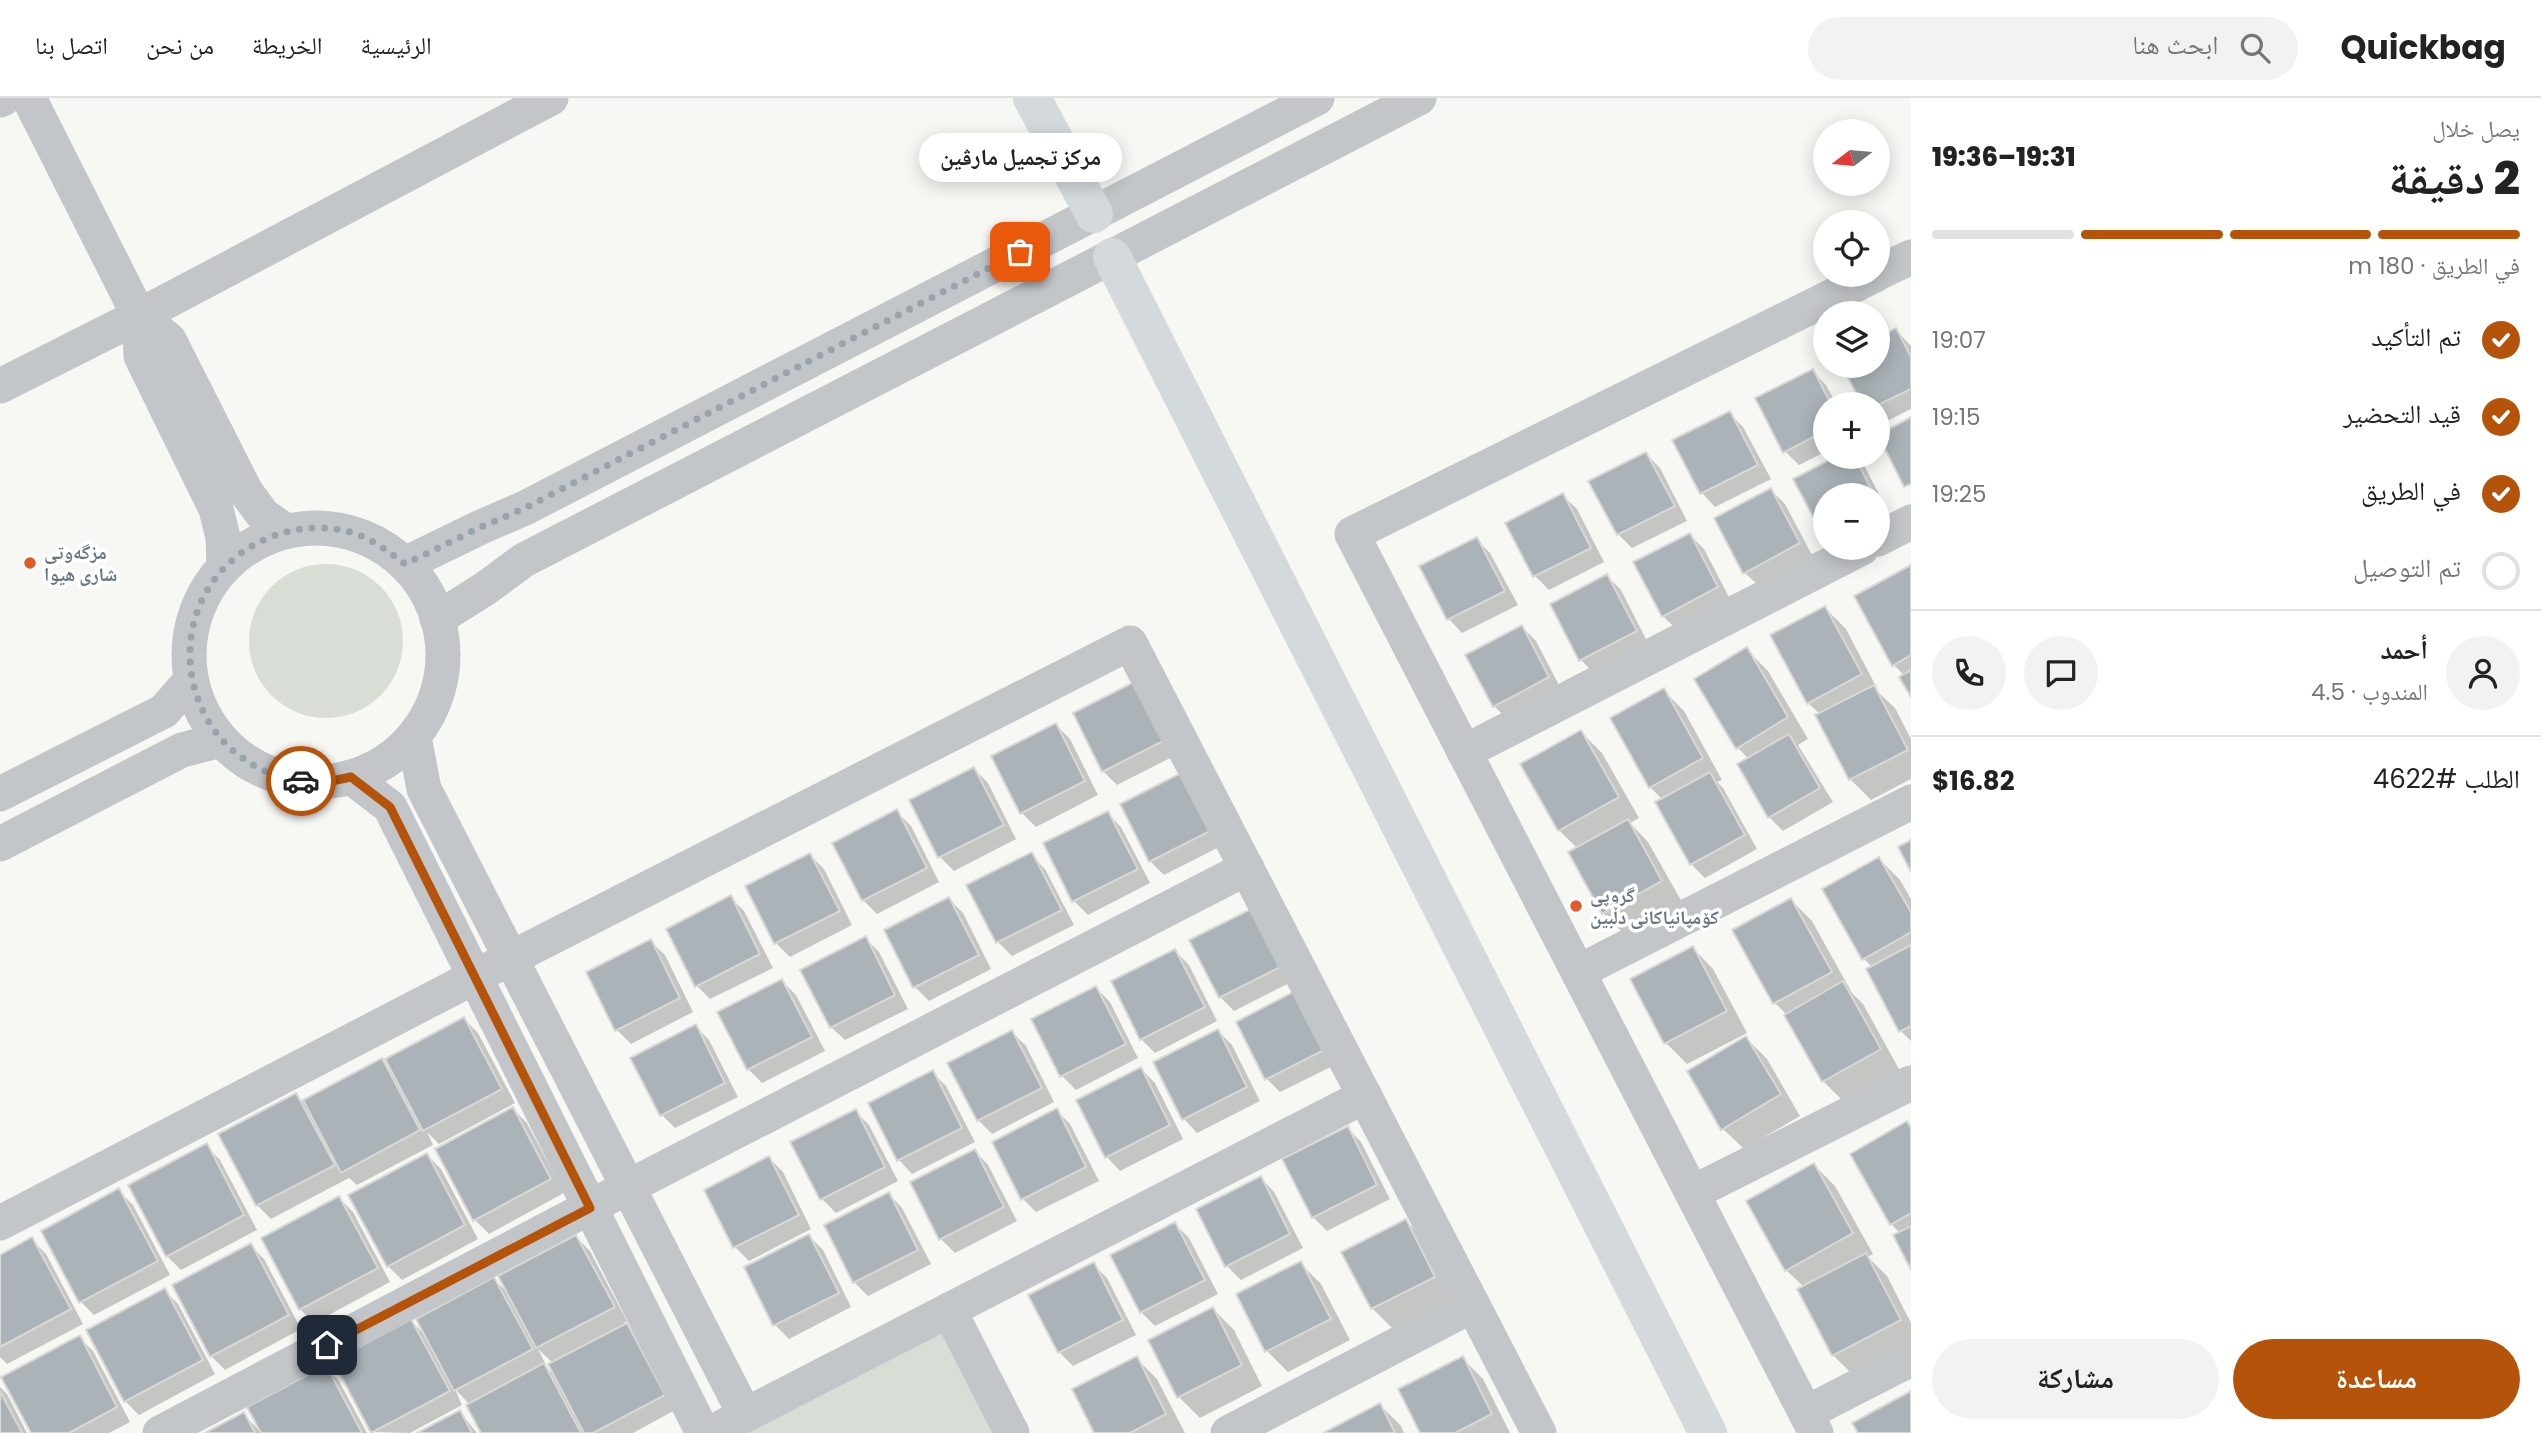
<!DOCTYPE html>
<html lang="ar">
<meta charset="utf-8">
<style>
body{margin:0;font-family:Poppins,"Noto Naskh Arabic",sans-serif;background:#f2f2f2;color:#222;direction:rtl;height:100vh;display:flex;flex-direction:column;font-size:26px;white-space:nowrap}
*{box-sizing:border-box;margin:0}
p{font-size:23px;color:#767676}
.icon{flex:none;width:38px;height:38px;fill:none;stroke:currentColor;stroke-width:2;stroke-linecap:round;stroke-linejoin:round}
.map{position:relative;flex:1;overflow:hidden;direction:ltr}
.details{display:flex;flex-direction:column;background:#fff;width:630px}
.details>*{flex:none}
.needle{width:46px;rotate:254deg}
.buttons{position:absolute;left:1813px;top:21px;display:grid;gap:14px}
.buttons a{display:grid;place-items:center;width:77px;height:77px;border-radius:50%;background:#fff;box-shadow:0 4px 18px #0003;font-size:35px}
.pin{position:absolute;display:grid;place-items:center;width:60px;height:60px;color:#fff;margin:-30px;border-radius:14px;box-shadow:0 4px 10px #0006}
.courier{position:absolute;display:grid;place-items:center;width:70px;height:70px;margin:-35px;border:5px solid #b45309;border-radius:50%;background:#fff;color:#222;box-shadow:0 2px 9px #0007}
.bubble{position:absolute;height:49px;border-radius:24px;background:#fff;box-shadow:0 4px 18px #0003;font-size:23px;font-weight:800;line-height:49px;text-align:center;direction:rtl}
.head em{font-style:normal;font-weight:800}
.head div{display:flex;flex-direction:column-reverse}
.head{display:flex;align-items:center;justify-content:space-between;height:119px;padding:0 21px}
h1{font-size:46px;font-weight:800;line-height:52px}
.bar{display:grid;grid-template-columns:repeat(4,1fr);gap:10px 7px;align-content:center;height:84px;padding:0 21px}
.bar i{height:9px;border-radius:5px;background:#e0e0e0}
.bar .on{background:#b45309}
.bar p{grid-column:span 4}
.line{display:flex;align-items:center;gap:18px;padding:0 21px;border-top:2px solid #e0e0e0}
.line div{flex:1}
.round{display:grid;place-items:center;flex:none;width:74px;height:74px;border-radius:37px;background:#f2f2f2}
ol{padding:0 21px;list-style:none}
li{display:flex;align-items:center;gap:21px;height:77px}
li p{margin-inline-start:auto}
li .icon{padding:7px;border-radius:50%;background:#b45309;color:#fff;stroke-width:4}
li:last-child{color:#767676}
li i{width:38px;height:38px;border:4px solid #e0e0e0;border-radius:50%}
.cta{display:flex;gap:14px;margin-top:auto;padding:14px 21px}
.cta a{flex:1;height:80px;border-radius:42px;background:#b45309;color:#fff;font-size:28px;font-weight:800;line-height:80px;text-align:center}
.cta a+a{background:#f2f2f2;color:#222}
header{display:flex;align-items:center;gap:42px;box-sizing:border-box;height:98px;padding:0 35px;background:#fff;border-bottom:2px solid #e0e0e0}
header strong{font-size:33px}
nav{display:flex;gap:38px;margin-inline-start:auto;font-size:24px}
.search{width:490px;height:63px;background:#f2f2f2;display:flex;align-items:center;gap:18px;box-sizing:border-box;padding:0 24px;border-radius:38px;color:#767676;font-size:26px}
main{display:flex;flex:1;min-height:0}
.map>svg:first-child{display:block}
.green{fill:#d8ded5}
.shadow{fill:#0003;fill-rule:evenodd}
.building{fill:#abb3b8;stroke:#d8d8d6;stroke-width:2}
.lines{fill:none;stroke-linecap:round;stroke-linejoin:round}
.street{stroke:#c2c6c9;stroke-width:35}
.secondary{stroke:#d4d9dc;stroke-width:38}
.done{stroke:#99a3ab;stroke-width:7;stroke-dasharray:0 12.6}
.route{stroke:#b45309;stroke-width:9}
.poi-dot{fill:#e15b2a;stroke:#fff;stroke-width:2.5}
.labels{text-anchor:middle;dominant-baseline:central;stroke-width:7;stroke-linejoin:round;paint-order:stroke}
.poi-label{font-size:19px;font-weight:bold;fill:#667684;stroke:#fff;text-anchor:start}
</style>
<header>
<strong>Quickbag</strong>
<div class="search"><svg class="icon" aria-label="search" viewBox="0 0 24 24"><circle cx="10" cy="10" r="6"/><path d="M15 15l6 6"/></svg>ابحث هنا</div>
<nav><a>الرئيسية</a><a>الخريطة</a><a>من نحن</a><a>اتصل بنا</a></nav>
</header>
<main>
<section class="details">
<div class="head"><div><h1>2 دقيقة</h1><p>يصل خلال</p></div><em>19:31–19:36</em></div>
<div class="bar"><i class="on"></i><i class="on"></i><i class="on"></i><i></i><p>في الطريق · 180 m</p></div>
<ol>
<li><svg class="icon" aria-label="check" viewBox="0 0 24 24"><path d="M5 12l5 5 9-10"/></svg>تم التأكيد<p>19:07</p></li>
<li><svg class="icon" aria-label="check" viewBox="0 0 24 24"><path d="M5 12l5 5 9-10"/></svg>قيد التحضير<p>19:15</p></li>
<li><svg class="icon" aria-label="check" viewBox="0 0 24 24"><path d="M5 12l5 5 9-10"/></svg>في الطريق<p>19:25</p></li>
<li><i></i>تم التوصيل</li>
</ol>
<div class="line" style="height:126px"><a class="round"><svg class="icon" aria-label="person" viewBox="0 0 24 24"><circle cx="12" cy="8" r="4"/><path d="M4 21q1-7 8-7t8 7"/></svg></a><div><b>أحمد</b><p>المندوب · 4.5</p></div><a class="round"><svg class="icon" aria-label="chat" viewBox="0 0 24 24"><path d="M4 5h16v11H9l-5 4z"/></svg></a><a class="round"><svg class="icon" aria-label="phone" viewBox="0 0 24 24"><path d="M5 4h4l2 5-3 2q2 4 5 5l2-3 5 2v4C11 20 4 13 5 4z"/></svg></a></div>
<div class="line" style="height:91px"><div>الطلب #4622</div><b>$16.82</b></div>
<div class="cta"><a>مساعدة</a><a>مشاركة</a></div>
</section>
<div class="map">
<svg width="1911" height="1335" viewBox="0 0 1911 1335">
<rect width="100%" height="100%" fill="#f7f7f4"/>
<g class="green">
<circle cx="326" cy="543" r="77"/>
<path d="M942 1232 996 1335H746Z"/>
</g>
<g class="shadow">
<path d="M1896 232 1911 248V311L1881 326 1878 322V306H1864L1844 268H1878V241Z"/>
<path d="M1812 273 1826 287 1836 306H1825V354L1799 367 1785 353Z"/>
<path d="M1729 315 1743 329 1771 381 1715 409 1702 395Z"/>
<path d="M1646 356 1660 370 1687 423 1632 450 1618 436 1591 384Z"/>
<path d="M1838 359H1856L1864 367 1890 418 1878 425V397H1825V436L1822 433 1795 381Z"/>
<path d="M1771 392 1785 406 1813 459 1759 488 1745 475Z"/>
<path d="M1563 398 1577 411 1604 464 1549 492 1535 478Z"/>
<path d="M1690 437 1704 451 1731 503 1677 532 1663 518Z"/>
<path d="M1476 441 1490 455 1518 507 1462 535 1449 521Z"/>
<path d="M1911 470V595L1905 578 1894 567Z"/>
<path d="M1607 478 1621 492 1649 547 1595 576 1581 562 1552 507Z"/>
<path d="M1825 510 1846 531 1880 596 1895 610 1911 641V681L1871 702 1850 681 1820 616 1808 605Z"/>
<path d="M1522 529 1536 543 1562 593 1508 622 1494 608Z"/>
<path d="M1747 552 1768 573 1808 641 1798 647 1833 704 1783 733 1769 719 1749 661 1738 650Z"/>
<path d="M1663 592 1684 613 1722 682 1717 684 1723 690 1757 751 1705 780 1691 766 1663 702 1650 689Z"/>
<path d="M1152 598 1180 655 1117 687 1103 673Z"/>
<path d="M1056 627 1070 641 1098 697 1036 729 1022 715Z"/>
<path d="M1581 634 1602 655 1639 720 1630 725 1648 744 1682 804 1624 836 1603 815 1570 754 1577 750 1559 732Z"/>
<path d="M974 671 988 685 1016 741 954 773 940 759 911 703Z"/>
<path d="M1185 675 1227 745 1164 777 1150 763Z"/>
<path d="M897 714 911 728 939 784 877 816 863 802Z"/>
<path d="M1107 715 1121 729 1150 785 1088 817 1074 803Z"/>
<path d="M810 757 824 771 852 827 790 859 776 845Z"/>
<path d="M1031 757 1045 771 1074 827 1012 858 998 844 969 788Z"/>
<path d="M1879 761 1900 782 1911 801V943L1901 933 1872 869 1864 861Z"/>
<path d="M730 799 744 813 773 870 710 901 696 887Z"/>
<path d="M949 801 963 815 991 871 929 903 915 889Z"/>
<path d="M1791 802 1812 823 1852 895 1863 906 1900 973 1844 1004 1823 983 1786 916 1775 905 1735 833Z"/>
<path d="M1254 811 1297 881 1234 913 1220 899Z"/>
<path d="M865 840 879 854 908 911 845 942 831 929Z"/>
<path d="M651 844 665 857 693 914 631 946 617 932Z"/>
<path d="M1693 850 1713 871 1747 935 1687 966 1666 945 1633 882Z"/>
<path d="M1175 853 1189 867 1217 923 1155 955 1141 941Z"/>
<path d="M782 883 796 897 825 953 762 985 748 971Z"/>
<path d="M1096 890 1110 904 1138 960 1076 992 1062 978Z"/>
<path d="M1301 892 1343 963 1280 994 1267 981Z"/>
<path d="M464 921 478 935 515 1005 439 1046 427 1034 433 1047 357 1087 349 1080 271 1121 257 1107 220 1037 296 997 303 1004 381 963 393 975Z"/>
<path d="M695 928 709 942 738 999 675 1030 661 1016Z"/>
<path d="M1218 933 1232 947 1260 1003 1197 1035 1184 1021Z"/>
<path d="M1012 934 1026 948 1054 1004 992 1036 978 1022Z"/>
<path d="M1746 940 1767 961 1800 1018 1744 1051 1723 1031Z"/>
<path d="M1141 971 1155 985 1183 1041 1120 1073 1107 1059Z"/>
<path d="M932 974 946 988 975 1044 912 1076 899 1062Z"/>
<path d="M513 1011 527 1025 564 1095 489 1136 475 1122Z"/>
<path d="M1056 1012 1070 1026 1099 1083 1036 1114 1022 1100Z"/>
<path d="M855 1013 869 1027 898 1083 836 1115 822 1101Z"/>
<path d="M1907 1026 1911 1030V1169L1900 1135 1891 1126Z"/>
<path d="M1347 1030 1361 1044 1390 1101 1327 1133 1313 1119Z"/>
<path d="M206 1048 220 1062 257 1132 181 1172 167 1158Z"/>
<path d="M975 1053 988 1067 1017 1123 955 1155 941 1141Z"/>
<path d="M427 1057 441 1071 478 1141 402 1182 388 1168Z"/>
<path d="M769 1060 783 1074 811 1131 749 1163 735 1149Z"/>
<path d="M1814 1067 1835 1088 1873 1156 1868 1159 1887 1178 1911 1225V1249L1854 1278 1833 1257 1804 1189 1786 1172Z"/>
<path d="M1261 1080 1274 1094 1303 1150 1241 1182 1227 1168 1198 1112Z"/>
<path d="M119 1093 133 1107 170 1177 94 1217 80 1203Z"/>
<path d="M889 1096 902 1110 931 1166 868 1198 854 1184Z"/>
<path d="M339 1100 353 1114 390 1184 314 1225 300 1211Z"/>
<path d="M1406 1123 1427 1144 1455 1200 1393 1231 1372 1210Z"/>
<path d="M1175 1126 1189 1140 1218 1196 1155 1228 1141 1214Z"/>
<path d="M809 1138 823 1152 851 1209 789 1241 775 1227Z"/>
<path d="M576 1139 590 1153 627 1223 624 1225 640 1241 677 1311 633 1335H483L470 1307 455 1291 462 1307 410 1335 372 1334 411 1223 426 1238 494 1181 507 1194ZM538 1251 554 1266 556 1279 543 1266 545 1265Z"/>
<path d="M32 1142 46 1156 83 1226 7 1266 0 1259V1159Z"/>
<path d="M250 1147 264 1161 301 1231 225 1272 211 1258Z"/>
<path d="M1300 1165 1321 1186 1350 1242 1288 1274 1267 1253Z"/>
<path d="M1093 1166 1107 1180 1136 1237 1073 1268 1059 1254Z"/>
<path d="M164 1192 178 1206 215 1276 139 1317 125 1303Z"/>
<path d="M1213 1211 1234 1232 1262 1288 1200 1320 1179 1299Z"/>
<path d="M79 1239 93 1253 130 1324 109 1335H33Z"/>
<path d="M1136 1260 1157 1281 1185 1335H1096Z"/>
<path d="M1462 1260 1483 1281 1510 1335H1422Z"/>
<path d="M325 1269 339 1283 367 1335H262Z"/>
<path d="M0 1289 7 1296 27 1335H0Z"/>
<path d="M1380 1307 1401 1328 1404 1335H1327Z"/>
<path d="M460 1314 477 1335H421Z"/>
<path d="M244 1317 262 1335H209Z"/>
</g>
<g class="building">
<path d="M1896 230 1911 259V291L1878 307 1862 306 1842 268H1878V239Z"/>
<path d="M1813 271 1831 306H1825V333L1783 355 1755 300Z"/>
<path d="M1730 313 1758 367 1700 396 1672 342Z"/>
<path d="M1911 319V386L1904 389 1878 337Z"/>
<path d="M1646 354 1675 408 1617 437 1588 383Z"/>
<path d="M1835 359H1855L1874 397H1825V432L1821 434 1793 381Z"/>
<path d="M1771 390 1800 445 1743 476 1714 420Z"/>
<path d="M1563 395 1591 450 1533 479 1505 425Z"/>
<path d="M1690 435 1718 489 1662 519 1633 464Z"/>
<path d="M1477 439 1505 493 1447 522 1419 468Z"/>
<path d="M1911 467V557L1892 568 1854 498Z"/>
<path d="M1607 476 1637 533 1579 563 1550 506Z"/>
<path d="M1825 508 1862 576 1807 606 1770 537Z"/>
<path d="M1522 527 1549 579 1493 609 1465 557Z"/>
<path d="M1747 549 1788 619 1736 651 1694 581Z"/>
<path d="M1911 572V599L1899 579Z"/>
<path d="M1138 582 1167 641 1102 674 1073 615Z"/>
<path d="M1874 587 1908 652 1849 682 1815 617Z"/>
<path d="M1664 590 1703 660 1649 690 1610 620Z"/>
<path d="M1056 625 1085 683 1020 716 991 658Z"/>
<path d="M1581 632 1619 699 1558 733 1520 666Z"/>
<path d="M1789 636 1820 690 1768 720 1737 666Z"/>
<path d="M974 669 1004 727 938 760 909 702Z"/>
<path d="M1185 673 1214 731 1149 764 1120 706Z"/>
<path d="M1710 674 1745 737 1690 767 1655 704Z"/>
<path d="M897 711 927 770 862 803 832 745Z"/>
<path d="M1108 713 1138 771 1072 804 1043 745Z"/>
<path d="M1628 721 1662 783 1602 816 1568 754Z"/>
<path d="M1911 742V774L1898 749Z"/>
<path d="M1032 754 1062 812 996 845 966 787Z"/>
<path d="M810 755 840 813 774 846 745 788Z"/>
<path d="M1879 759 1911 814V834L1862 862 1822 791Z"/>
<path d="M731 797 760 856 695 889 666 831Z"/>
<path d="M949 799 979 857 913 890 884 832Z"/>
<path d="M1791 800 1832 874 1773 906 1732 832Z"/>
<path d="M1255 809 1284 867 1219 900 1189 842Z"/>
<path d="M866 838 895 897 830 930 800 872Z"/>
<path d="M651 841 680 900 615 933 586 874Z"/>
<path d="M1911 847V928L1899 934 1866 871Z"/>
<path d="M1693 848 1727 913 1664 946 1630 881Z"/>
<path d="M1175 851 1205 909 1140 942 1111 883Z"/>
<path d="M782 881 812 939 747 972 717 914Z"/>
<path d="M1843 883 1881 951 1822 984 1784 917Z"/>
<path d="M1096 888 1126 946 1060 979 1031 921Z"/>
<path d="M1301 890 1330 949 1265 982 1236 924Z"/>
<path d="M464 919 502 991 423 1033 385 961Z"/>
<path d="M696 926 725 985 660 1018 630 960Z"/>
<path d="M1218 931 1247 989 1182 1022 1153 964Z"/>
<path d="M1012 932 1042 990 977 1023 947 965Z"/>
<path d="M1746 938 1781 996 1721 1032 1687 973Z"/>
<path d="M382 960 420 1032 341 1075 303 1002Z"/>
<path d="M1141 969 1170 1027 1105 1060 1076 1002Z"/>
<path d="M933 972 962 1030 897 1063 868 1005Z"/>
<path d="M296 995 335 1067 256 1108 218 1036Z"/>
<path d="M513 1009 551 1081 473 1123 435 1051Z"/>
<path d="M1057 1010 1086 1069 1021 1102 992 1044Z"/>
<path d="M856 1011 885 1069 820 1102 790 1044Z"/>
<path d="M1907 1023 1911 1030V1115L1890 1127 1850 1056Z"/>
<path d="M1348 1028 1377 1087 1312 1120 1282 1061Z"/>
<path d="M207 1045 244 1117 166 1159 128 1087Z"/>
<path d="M975 1051 1004 1109 939 1142 910 1084Z"/>
<path d="M427 1055 465 1127 387 1169 348 1097Z"/>
<path d="M769 1058 799 1117 733 1150 704 1092Z"/>
<path d="M1814 1065 1853 1135 1785 1173 1746 1103Z"/>
<path d="M1261 1078 1290 1136 1225 1169 1196 1111Z"/>
<path d="M119 1090 158 1163 79 1205 41 1133Z"/>
<path d="M889 1094 918 1152 853 1185 824 1127Z"/>
<path d="M339 1098 378 1170 299 1212 261 1140Z"/>
<path d="M1406 1121 1435 1179 1371 1211 1341 1154Z"/>
<path d="M1175 1124 1205 1182 1140 1215 1110 1157Z"/>
<path d="M1911 1128V1172L1893 1137Z"/>
<path d="M809 1136 839 1195 773 1228 744 1169Z"/>
<path d="M576 1137 615 1209 536 1250 498 1178Z"/>
<path d="M32 1139 71 1211 0 1249V1157Z"/>
<path d="M251 1145 289 1217 210 1259 172 1187Z"/>
<path d="M1866 1155 1901 1222 1832 1258 1797 1191Z"/>
<path d="M1301 1163 1331 1221 1265 1254 1236 1196Z"/>
<path d="M1094 1164 1123 1222 1058 1255 1028 1197Z"/>
<path d="M494 1179 533 1251 454 1293 416 1221Z"/>
<path d="M165 1190 203 1262 124 1304 86 1232Z"/>
<path d="M1213 1209 1242 1267 1177 1300 1148 1242Z"/>
<path d="M411 1221 450 1293 371 1335 333 1263Z"/>
<path d="M627 1225 665 1297 593 1335H584L548 1266Z"/>
<path d="M80 1237 117 1309 69 1335H31L1 1279Z"/>
<path d="M1137 1258 1166 1316 1130 1335H1094L1072 1291Z"/>
<path d="M1463 1258 1492 1316 1455 1335H1420L1398 1291Z"/>
<path d="M544 1265 581 1335H481L466 1307Z"/>
<path d="M326 1267 362 1335H261L247 1309Z"/>
<path d="M0 1293 22 1335H0Z"/>
<path d="M1911 1293V1335H1858L1852 1325Z"/>
<path d="M1380 1305 1395 1335H1323Z"/>
<path d="M460 1312 472 1335H417Z"/>
<path d="M244 1314 255 1335H205Z"/>
</g>
<g class="lines">
<g class="street">
<path d="M29 0 139 218 169 242 246 394 263 417 286 433"/>
<path d="M0 2 4 0"/>
<path d="M1878 175 1911 159"/>
<path d="M139 218 141 258 216 411 223 439 224 469"/>
<path d="M0 288 139 218 551 0"/>
<circle cx="316" cy="557" r="127"/>
<path d="M1878 441 1911 424"/>
<path d="M405 466 481 429 525 410 1317 0"/>
<path d="M437 521 486 490 524 462 1419 0"/>
<path d="M414 639 424 691 745 1317"/>
<path d="M1464 654 1862 450"/>
<path d="M351 679 390 709 703 1335"/>
<path d="M0 696 164 613 191 582"/>
<path d="M0 746 182 652 221 642"/>
<path d="M1578 874 1911 704"/>
<path d="M1692 1095 1911 985"/>
<path d="M0 1125 511 860 1130 545 1539 1335"/>
<path d="M949 1212 1012 1335"/>
<path d="M1806 1315 1911 1261"/>
<path d="M724 1328 1365 998"/>
<path d="M160 1335 628 1089 1247 770"/>
<path d="M1228 1335 1473 1207"/>
<path d="M1816 1335 1352 436 1875 177"/>
</g>
<g class="secondary">
<path d="M1032 0 1094 116"/>
<path d="M1112 159 1708 1335"/>
</g>
</g>
<g class="lines">
<path class="done" d="M301 683C265 679 232 658 212 629 167 560 193 469 271 439 296 429 324 427 350 434 371 440 388 453 405 466L481 429 525 410 1020 154"/>
<path class="route" d="M301 683 327 684 351 679 390 709 590 1110 327 1247"/>
</g>
<g class="poi-dot">
<circle cx="30" cy="465" r="7"/>
<circle cx="1576" cy="808" r="7"/>
</g>
<g class="labels">
<g class="poi-label">
<text x="44" y="454">مزگەوتی<tspan x="44" dy="22">شاری هیوا</tspan></text>
<text x="1590" y="797">گروپی<tspan x="1590" dy="22">کۆمپانیاکانی دڵبین</tspan></text>
</g>
</g>
</svg>
<div class="buttons">
<a><svg class="needle" viewBox="-14 -14 28 28"><path d="M0-13l5 13h-10z" fill="#e53935"/><path d="M0 13l5-13h-10z" fill="#767676"/></svg></a>
<a><svg class="icon" aria-label="locate" viewBox="0 0 24 24"><circle cx="12" cy="12" r="6"/><path d="M12 2v4M12 18v4M2 12h4M18 12h4"/></svg></a>
<a><svg class="icon" aria-label="layers" viewBox="0 0 24 24"><path d="M12 4l9 5-9 5-9-5zM3 14l9 5 9-5"/></svg></a>
<a>+</a>
<a>−</a>
</div>
<div class="pin" style="left:1020px;top:154px;background:#ea580c"><svg class="icon" aria-label="bag" viewBox="0 0 24 24"><path d="M5 8h14l-1 12H6zM9 8a3 3 0 0 1 6 0"/></svg></div>
<div class="pin" style="left:327px;top:1247px;background:#1f2937"><svg class="icon" aria-label="home" viewBox="0 0 24 24"><path d="M3 11l9-7 9 7M6 9v11h12V9"/></svg></div>
<div class="courier" style="left:301px;top:683px"><svg class="icon" aria-label="car" viewBox="0 0 24 24"><path d="M5 17H2v-5l4-1 3-4h7l3 4 3 1v5h-3M9 17h6M6 11h13"/><circle cx="7" cy="17" r="2"/><circle cx="17" cy="17" r="2"/></svg></div>
<div class="bubble" style="left:919px;top:35px;width:203px">مركز تجميل مارڤین</div>
</div>
</main>
